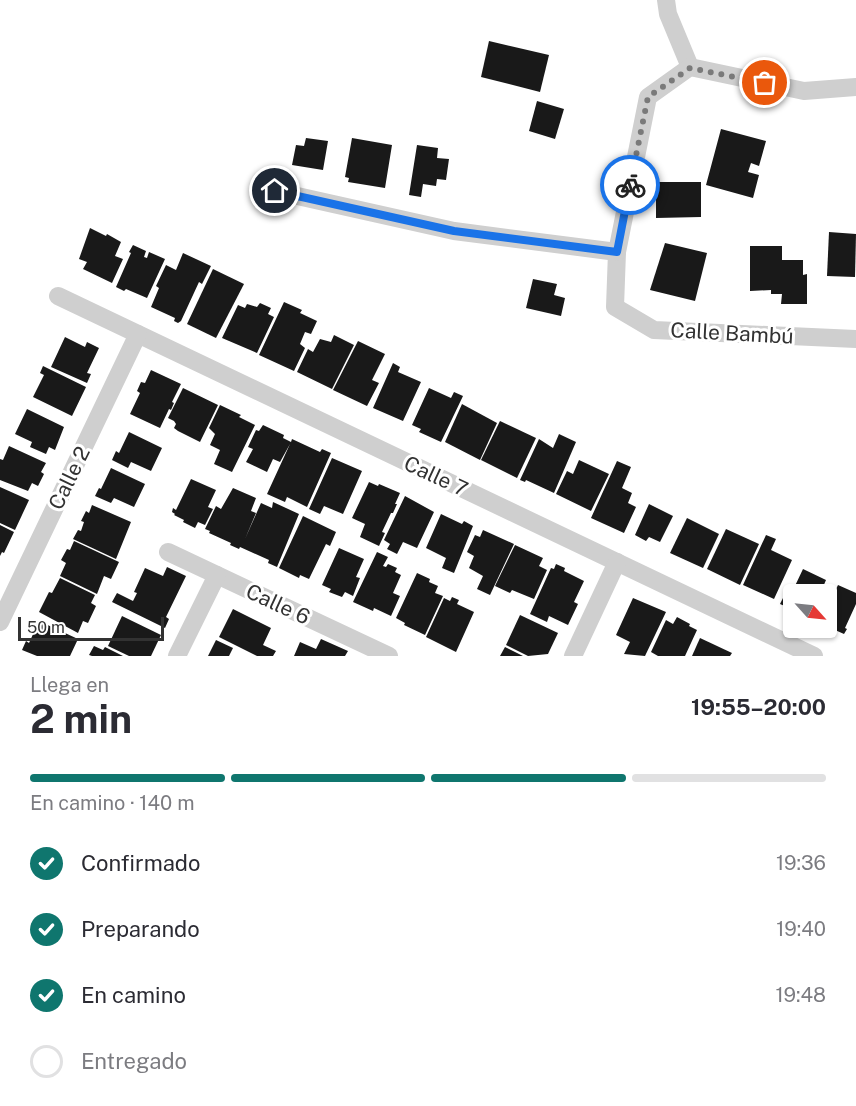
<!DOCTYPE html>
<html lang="es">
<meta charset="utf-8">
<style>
body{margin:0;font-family:"Public Sans",sans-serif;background:#f7f7f7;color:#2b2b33;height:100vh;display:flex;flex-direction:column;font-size:22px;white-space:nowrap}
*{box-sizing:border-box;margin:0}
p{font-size:20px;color:#7c7c81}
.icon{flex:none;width:33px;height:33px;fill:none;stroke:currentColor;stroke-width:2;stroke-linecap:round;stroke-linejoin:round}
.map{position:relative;height:656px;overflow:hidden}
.side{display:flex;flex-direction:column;background:#fff;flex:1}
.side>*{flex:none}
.needle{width:39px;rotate:117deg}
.controls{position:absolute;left:783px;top:584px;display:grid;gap:12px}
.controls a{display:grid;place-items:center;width:54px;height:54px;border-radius:6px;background:#fff;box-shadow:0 2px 4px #0004;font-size:30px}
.scale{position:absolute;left:18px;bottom:15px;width:146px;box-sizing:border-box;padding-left:6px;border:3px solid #323232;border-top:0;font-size:16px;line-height:21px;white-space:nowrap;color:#323232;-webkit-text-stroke:4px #fff;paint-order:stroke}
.pin{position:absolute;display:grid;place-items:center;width:51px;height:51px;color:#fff;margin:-26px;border:3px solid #fff;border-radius:50%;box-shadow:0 2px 6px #0007}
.courier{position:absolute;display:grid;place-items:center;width:60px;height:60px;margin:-30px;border:4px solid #1a73e8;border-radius:50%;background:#fff;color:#222;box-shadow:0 2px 8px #0007}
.head em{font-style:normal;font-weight:700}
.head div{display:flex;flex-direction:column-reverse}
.head{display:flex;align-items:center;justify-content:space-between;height:102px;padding:0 30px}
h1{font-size:39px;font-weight:700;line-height:45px}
.bar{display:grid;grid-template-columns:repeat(4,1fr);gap:9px 6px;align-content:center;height:72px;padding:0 30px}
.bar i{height:8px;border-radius:4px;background:#e1e1e2}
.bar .on{background:#0f766e}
.bar p{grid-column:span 4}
ol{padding:0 30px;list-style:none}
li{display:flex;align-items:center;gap:18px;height:66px}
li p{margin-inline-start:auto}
li .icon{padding:6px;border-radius:50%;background:#0f766e;color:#fff;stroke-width:4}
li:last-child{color:#7c7c81}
li i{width:33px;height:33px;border:3px solid #e1e1e2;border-radius:50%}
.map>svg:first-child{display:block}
.building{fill:#191919}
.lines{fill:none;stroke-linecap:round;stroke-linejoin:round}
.minor{stroke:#cfcfcf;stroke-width:18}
.done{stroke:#7a7a7a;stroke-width:6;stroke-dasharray:0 10.8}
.route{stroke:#1a73e8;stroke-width:8}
.labels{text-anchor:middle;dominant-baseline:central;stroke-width:6;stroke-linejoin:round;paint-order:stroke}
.street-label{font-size:21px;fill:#323232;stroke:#fff}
</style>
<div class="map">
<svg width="856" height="656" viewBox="0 0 856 656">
<rect width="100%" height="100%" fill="#fff"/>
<g class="building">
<path d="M489 41 549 55 540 92 481 77Z"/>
<path d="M537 101 564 109 555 139 529 131Z"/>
<path d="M721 129 766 141 759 166 751 163 748 172 759 175 753 198 706 185Z"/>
<path d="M306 138 328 141 323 170 292 165 296 145 304 146Z"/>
<path d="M352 138 392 145 385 188 348 182 349 178 345 177Z"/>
<path d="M417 145 438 148 437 158 449 159 446 180 437 179 436 186 423 184 421 197 409 195Z"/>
<path d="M656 182H701V217L656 218Z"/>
<path d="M90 228 106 236 107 234 121 242 115 256 123 259 112 283 83 269 87 262 79 259Z"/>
<path d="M829 232 856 234 855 277 827 276Z"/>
<path d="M665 243 707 253 695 301 650 290Z"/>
<path d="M133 245 146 251 144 257 147 258 149 252 165 259 147 298 126 289 124 291 116 287 131 253 129 252Z"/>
<path d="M750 246H782V260H803V275L807 274V304H781L782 294H771V290L750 291Z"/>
<path d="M183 253 211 266 202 284 199 282 181 321 178 323 174 321 175 318 151 307 159 288 156 286 166 265 176 270Z"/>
<path d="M213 269 244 284 216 338 187 324Z"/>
<path d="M533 279 557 284 554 295 565 298 561 316 526 308Z"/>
<path d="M284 302 302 310 300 313 317 321 311 334 305 332 300 344 305 348 294 371 259 355Z"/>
<path d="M260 303 271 308 268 314 274 317 257 353 222 338 238 305 245 308 247 304 257 307Z"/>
<path d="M334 335 354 345 332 389 297 372 308 349 313 352 320 339 331 342Z"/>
<path d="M65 337 85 347 87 342 99 348 87 373 91 374 87 383 51 367Z"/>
<path d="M358 341 385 354 372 380 379 383 367 406 333 390Z"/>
<path d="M393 363 400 367 398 372 421 382 403 421 373 408Z"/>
<path d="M43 366 86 387 72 416 33 397 44 375 40 373Z"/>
<path d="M151 370 181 384 172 402 174 403 171 410 169 409 160 428 130 414 140 393 137 391 141 382 145 383Z"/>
<path d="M183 388 218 405 200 442 178 431 174 428 176 424 174 421 168 418Z"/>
<path d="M429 388 451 398 454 392 463 396 441 442 419 432 421 429 412 425Z"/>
<path d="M462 404 497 423 480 460 445 442Z"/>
<path d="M220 405 241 415 239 417 255 425 232 472 214 464 220 450 210 445 215 434 209 428Z"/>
<path d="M27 409 64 427 55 450 49 447 46 454 30 447 32 442 15 434Z"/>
<path d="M500 421 536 438 517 478 481 460Z"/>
<path d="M263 425 284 435 283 438 291 442 292 439 320 452 322 449 331 453 307 507 287 497 285 502 267 494 290 444 280 462 273 459 267 472 246 462 253 449 248 447 256 430 259 431Z"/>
<path d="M129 432 162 448 151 471 131 462 128 468 112 460 116 451 119 453Z"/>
<path d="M559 434 576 442 554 493 526 480 525 482 520 480 539 439 553 448Z"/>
<path d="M9 446 46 463 41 472 44 474 38 486 32 483 28 491 0 480V459L3 460Z"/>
<path d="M332 458 362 471 343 514 324 506 320 514 309 509Z"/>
<path d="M579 460 609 474 591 511 556 494 567 471 573 474Z"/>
<path d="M617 461 631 467 622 488 632 493 628 503 636 507 624 533 591 518Z"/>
<path d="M111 468 145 484 134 507 114 498 111 503 95 496 99 488 101 489Z"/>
<path d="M191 479 216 490 208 507 213 509 205 525 198 522 195 528 183 522 184 520 174 515 175 514 172 512 173 508 176 510Z"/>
<path d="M369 482 378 486 379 484 400 493 395 504H397L393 513H391L382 532 385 533 379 546 360 537 365 524 352 518Z"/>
<path d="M0 487 29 500 15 530 0 523Z"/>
<path d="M233 488 256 498 251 511 256 513 245 539 261 503 272 508 273 502 299 514 277 567 268 563 269 560 240 547 239 549 230 545 231 543 209 533 210 531 205 529 216 506 221 509Z"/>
<path d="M405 496 434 512 417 548 403 542 397 554 387 549 390 544 384 540Z"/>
<path d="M649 504 673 516 660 542 649 537 646 541 635 535Z"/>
<path d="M92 505 131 522 116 559 73 539 78 530 81 531 84 522 81 521 86 511 89 513Z"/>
<path d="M441 514 462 524 464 521 473 526 454 573 442 568 446 558 426 548Z"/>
<path d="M303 516 336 532 330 546 326 544 309 579 300 575 299 578 279 568Z"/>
<path d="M687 518 719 534 703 568 670 553Z"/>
<path d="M0 525 14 532 4 553 2 552 0 556Z"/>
<path d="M726 529 759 544 740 585 707 569Z"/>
<path d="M483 530 514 544 490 595 477 589 483 576 469 568 474 556 467 552 475 535 480 537Z"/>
<path d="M766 535 776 539 771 550 792 560 774 599 743 585Z"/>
<path d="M74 541 119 562 111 579 104 576 97 594 60 576 66 563 61 560 67 549 70 550Z"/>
<path d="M515 545 543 558 539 566 547 570 534 599 512 590 510 593 495 586Z"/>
<path d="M339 548 364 559 356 577 360 578 353 596 345 592 342 597 329 592 331 589 322 585Z"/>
<path d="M377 552 388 557 383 566 386 567 388 564 397 568 395 572 401 575 393 593 400 596 391 616 374 608 373 611 353 602Z"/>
<path d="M556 564 565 568 564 571 584 581 574 602 578 604 568 625 549 616 547 622 530 614 551 568 554 569Z"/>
<path d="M167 567 186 576 166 617 169 619 165 628 112 602 117 593 133 601 137 593 134 592 145 568 163 576Z"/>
<path d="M803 569 826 580 820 594H794V610L780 604 789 586 794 588Z"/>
<path d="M417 573 430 579 429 582 438 586 435 593 443 596 425 635 404 625 405 623 396 618Z"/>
<path d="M60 578 95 595 91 603 96 606 88 623 83 621 78 633 39 612 49 592 52 593Z"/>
<path d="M838 585 856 593V604L845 628 847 629 844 634 826 626V610Z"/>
<path d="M452 597 459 600 457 604 474 612 456 652 426 637 444 598 450 601Z"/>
<path d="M633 598 666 612 645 656 624 654 630 642 616 635Z"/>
<path d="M233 609 271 628 263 645 276 651 273 656H257L219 637Z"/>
<path d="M520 615 558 633 548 654 528 656 506 645Z"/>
<path d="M122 616 161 635 151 656H129L108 646Z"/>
<path d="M677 617 690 624 689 626 697 630 685 656H658L651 652 666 620 673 624Z"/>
<path d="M39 621 78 639 70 656H37L22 650 26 641 29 643Z"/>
<path d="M700 638 732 653 730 656H692Z"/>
<path d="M321 639 348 651 345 656H294L300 642 316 649Z"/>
<path d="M216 640 233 648 229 656H208Z"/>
<path d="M94 646 103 650 105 647 123 656H92L89 655Z"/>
<path d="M505 647 523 656H500Z"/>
</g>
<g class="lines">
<g class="minor">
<path d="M666 0 668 14 690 67"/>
<path d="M856 87 804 91 690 67 648 97 617 252 615 307 654 330 856 339"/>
<path d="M275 191 454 231 617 252"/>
<path d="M58 296 814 656"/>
<path d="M168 552 389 656"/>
<path d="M0 622 138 334"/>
<path d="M177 656 217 575"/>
<path d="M573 656 617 562"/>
</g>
</g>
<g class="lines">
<path class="done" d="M630 185 648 97 690 68 765 83"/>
<path class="route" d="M275 191 454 231 617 252 630 185"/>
</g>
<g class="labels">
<g class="street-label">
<text transform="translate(732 333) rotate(3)">Calle Bambú</text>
<text transform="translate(436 476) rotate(25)">Calle 7</text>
<text transform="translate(69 478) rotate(-64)">Calle 2</text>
<text transform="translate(278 604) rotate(25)">Calle 6</text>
</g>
</g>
</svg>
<div class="controls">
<a><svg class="needle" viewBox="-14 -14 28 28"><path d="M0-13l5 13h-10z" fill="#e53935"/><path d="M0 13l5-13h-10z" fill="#7c7c81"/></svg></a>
</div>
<div class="scale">50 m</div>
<div class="pin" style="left:765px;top:83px;background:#ea580c"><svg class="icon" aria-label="bag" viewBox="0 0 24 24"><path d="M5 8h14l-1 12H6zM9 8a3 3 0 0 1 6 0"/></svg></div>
<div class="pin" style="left:275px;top:191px;background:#1f2937"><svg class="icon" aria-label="home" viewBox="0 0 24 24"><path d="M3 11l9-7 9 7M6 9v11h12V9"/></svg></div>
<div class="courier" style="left:630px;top:185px"><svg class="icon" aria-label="bike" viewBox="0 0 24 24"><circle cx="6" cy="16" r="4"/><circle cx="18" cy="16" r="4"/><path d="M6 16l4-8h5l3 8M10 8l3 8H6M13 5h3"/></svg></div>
</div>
<section class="side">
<div class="head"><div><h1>2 min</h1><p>Llega en</p></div><em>19:55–20:00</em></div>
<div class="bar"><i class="on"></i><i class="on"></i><i class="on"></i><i></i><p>En camino · 140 m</p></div>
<ol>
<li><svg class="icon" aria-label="check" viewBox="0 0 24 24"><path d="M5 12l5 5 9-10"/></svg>Confirmado<p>19:36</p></li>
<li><svg class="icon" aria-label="check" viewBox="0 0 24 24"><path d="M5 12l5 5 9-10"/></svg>Preparando<p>19:40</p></li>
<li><svg class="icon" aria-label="check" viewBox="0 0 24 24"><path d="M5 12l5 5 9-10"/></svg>En camino<p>19:48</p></li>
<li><i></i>Entregado</li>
</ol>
</section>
